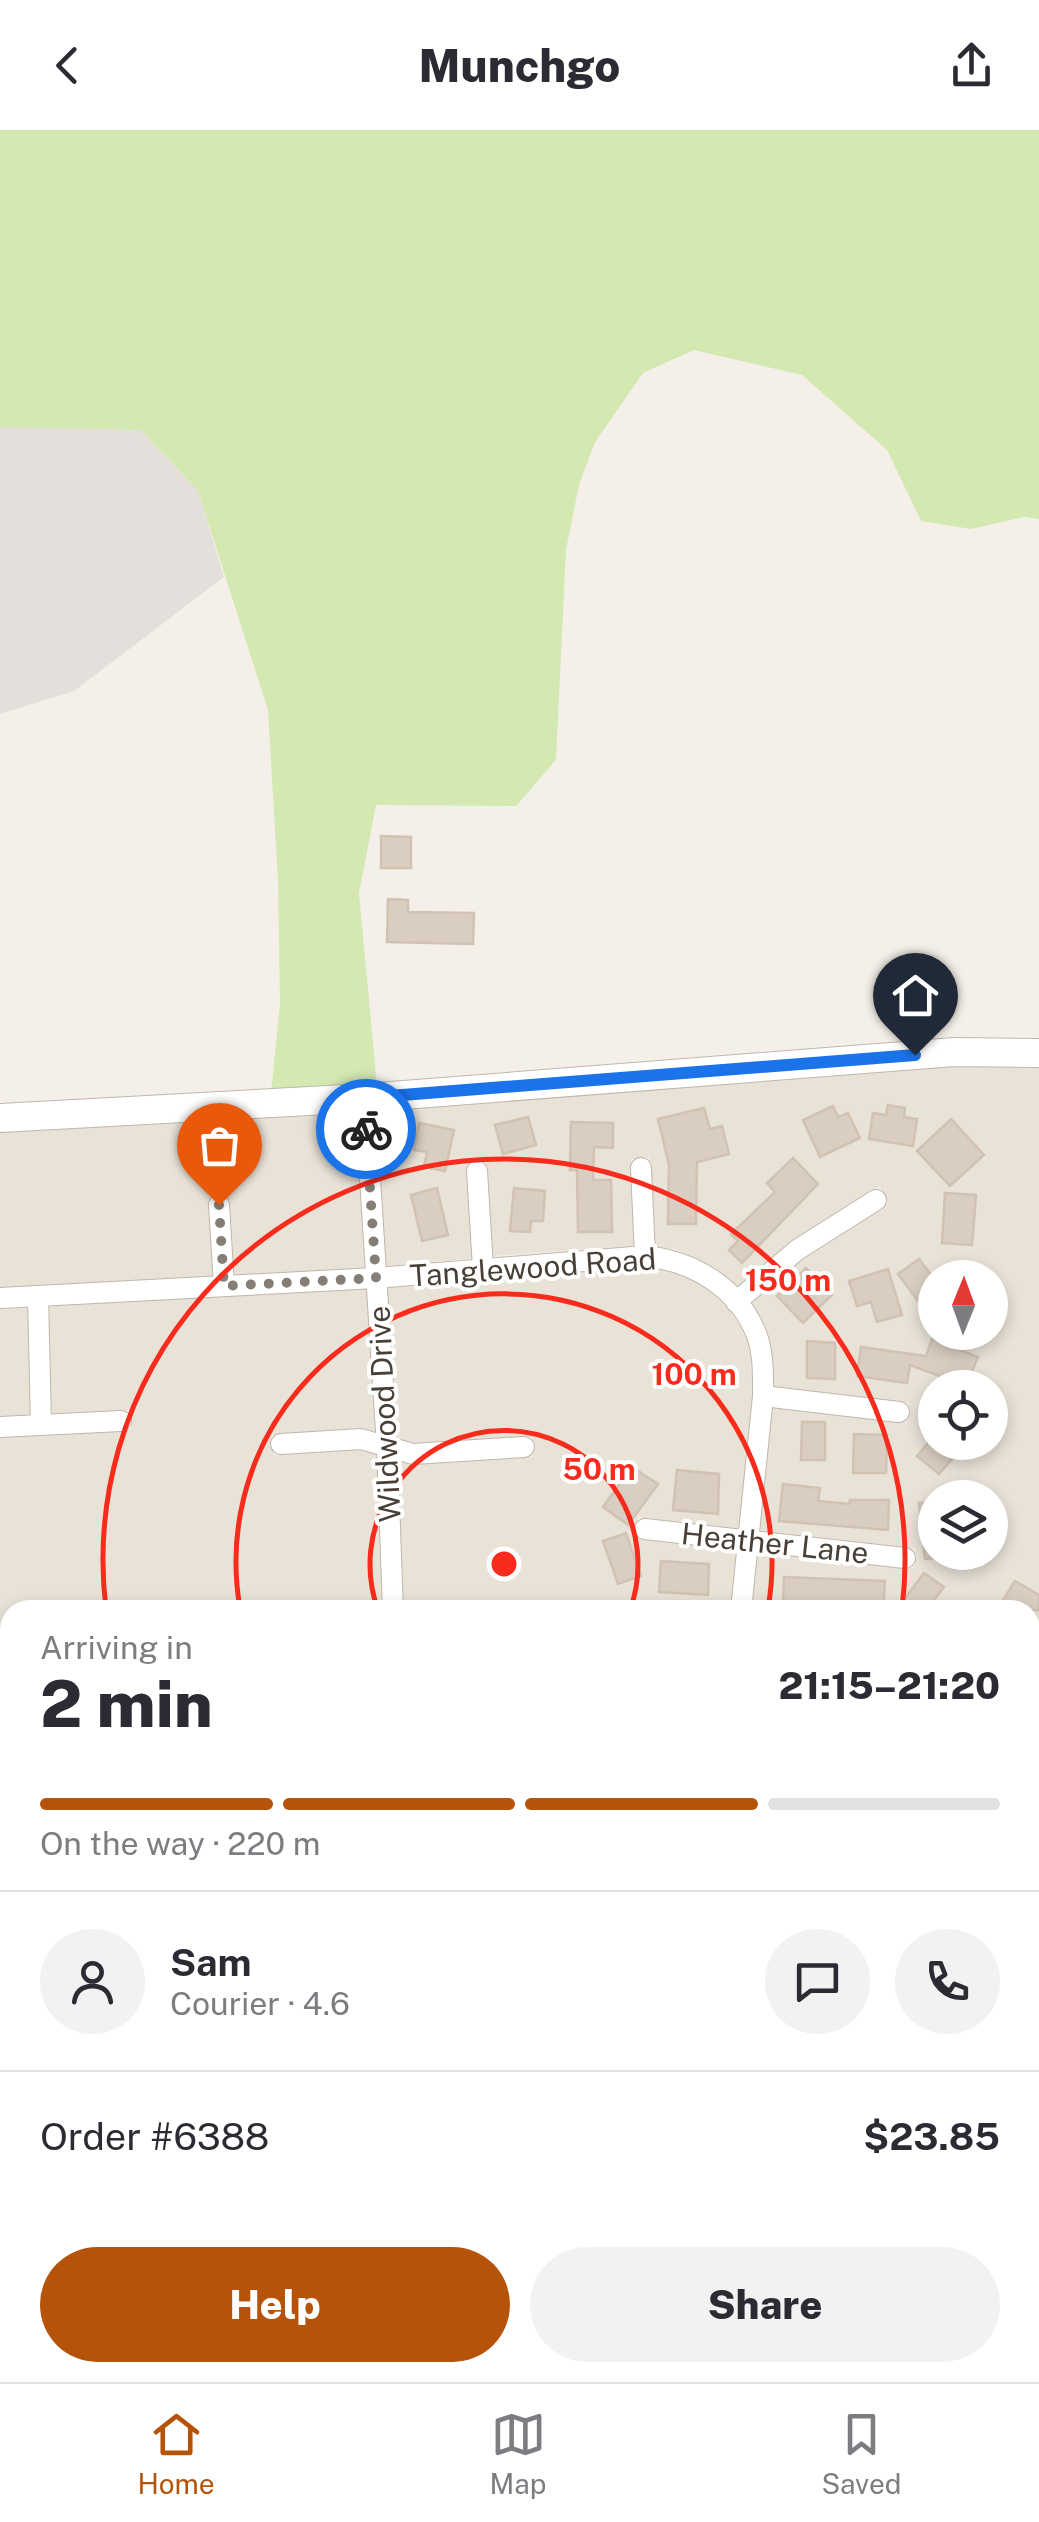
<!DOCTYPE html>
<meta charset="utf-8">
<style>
body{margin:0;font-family:"Public Sans",sans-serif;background:#f2f2f3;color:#2b2b33;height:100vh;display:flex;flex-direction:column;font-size:38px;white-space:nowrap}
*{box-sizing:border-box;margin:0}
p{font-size:32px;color:#7c7c81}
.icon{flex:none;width:55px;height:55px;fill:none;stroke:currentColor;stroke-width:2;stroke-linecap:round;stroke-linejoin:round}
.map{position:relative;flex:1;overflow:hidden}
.side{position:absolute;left:0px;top:1470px;width:1040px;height:782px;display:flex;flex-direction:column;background:#fff;border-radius:30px 30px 0 0;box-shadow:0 5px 15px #0003}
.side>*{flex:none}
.needle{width:65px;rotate:1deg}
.tools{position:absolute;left:918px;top:1130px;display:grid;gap:20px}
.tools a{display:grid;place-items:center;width:90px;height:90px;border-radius:50%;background:#fff;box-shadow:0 5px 15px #0003;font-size:50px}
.pin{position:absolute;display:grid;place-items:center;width:85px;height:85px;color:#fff;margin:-102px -42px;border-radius:50% 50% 50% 0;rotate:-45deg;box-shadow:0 0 10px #0007}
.pin .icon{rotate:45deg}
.courier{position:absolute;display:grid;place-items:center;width:100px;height:100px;margin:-50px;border:8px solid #1a73e8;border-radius:50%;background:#fff;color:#222;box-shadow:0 2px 12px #0007}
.overview em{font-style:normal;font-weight:800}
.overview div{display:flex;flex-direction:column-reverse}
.overview{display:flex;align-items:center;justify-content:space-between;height:170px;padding:0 40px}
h1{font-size:65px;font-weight:800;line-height:75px}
.bar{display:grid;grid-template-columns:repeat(4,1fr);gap:15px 10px;align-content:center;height:120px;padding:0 40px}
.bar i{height:12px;border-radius:8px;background:#e1e1e2}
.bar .current{background:#b45309}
.bar p{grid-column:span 4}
.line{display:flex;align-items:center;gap:25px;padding:0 40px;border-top:2px solid #e1e1e2}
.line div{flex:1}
.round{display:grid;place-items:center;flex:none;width:105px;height:105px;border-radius:52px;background:#f2f2f3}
.action{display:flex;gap:20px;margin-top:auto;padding:20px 40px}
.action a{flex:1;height:115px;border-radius:60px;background:#b45309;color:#fff;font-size:40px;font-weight:800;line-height:115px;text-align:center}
.action a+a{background:#f2f2f3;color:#2b2b33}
header{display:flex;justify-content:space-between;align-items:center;height:130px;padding:0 40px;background:#fff;font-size:45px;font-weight:800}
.dock{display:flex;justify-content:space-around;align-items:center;height:140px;border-top:2px solid #e1e1e2;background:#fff;font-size:28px;color:#7c7c81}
.dock a{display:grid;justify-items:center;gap:5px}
.dock .current{color:#b45309}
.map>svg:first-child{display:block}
.residential{fill:#e8e2d7;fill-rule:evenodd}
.industrial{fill:#e4dfda}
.green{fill:#d4e8b2}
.building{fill:#d9cec1;stroke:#d1c2b2;stroke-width:2.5}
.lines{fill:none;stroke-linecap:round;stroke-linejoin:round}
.minor-casing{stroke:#c0b7ab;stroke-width:22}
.tertiary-casing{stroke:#c0b7ab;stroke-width:30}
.minor{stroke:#fff;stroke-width:20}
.tertiary{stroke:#fff;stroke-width:28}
.done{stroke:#847e75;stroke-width:10;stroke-dasharray:0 18}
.route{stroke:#1a73e8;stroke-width:12}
.ring{fill:none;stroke:#f92b1c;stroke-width:5}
.labels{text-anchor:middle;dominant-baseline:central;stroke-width:8;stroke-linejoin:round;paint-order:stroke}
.street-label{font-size:30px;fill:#484037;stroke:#fff}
.centre{fill:#f92b1c;stroke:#fff;stroke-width:5}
.ring-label{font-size:30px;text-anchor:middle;font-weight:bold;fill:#f92b1c;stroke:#fff;stroke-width:8;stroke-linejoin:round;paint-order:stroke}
</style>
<header><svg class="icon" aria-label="back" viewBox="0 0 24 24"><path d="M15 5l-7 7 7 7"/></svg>Munchgo<svg class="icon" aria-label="share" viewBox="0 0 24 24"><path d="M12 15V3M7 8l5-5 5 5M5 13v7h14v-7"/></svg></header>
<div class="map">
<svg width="1039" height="2252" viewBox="0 0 1039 2252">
<rect width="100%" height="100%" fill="#f4f0e9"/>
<g class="residential">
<path d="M972 932 1039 933V1848L1030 1847V1480H750L757 1422 914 1438 915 1418 759 1401 771 1278 907 1293 909 1273 772 1257 749 1174 802 1128 888 1074 880 1056 792 1111 737 1158 721 1142 698 1129 675 1119 653 1116 649 1027 631 1029 635 1116 492 1126 486 1030 468 1031 473 1128 384 1136 374 977ZM935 1148H990V1202H935ZM935 1258H990V1312H935ZM935 1368H990V1422H935Z"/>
<path d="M356 979 366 1138 233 1145 227 1064 210 1066 214 1146 0 1158V998Z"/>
<path d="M645 1136 669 1139 711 1160 729 1179 748 1208 753 1233 754 1266 741 1399 638 1387 635 1408 739 1420 732 1480H402L397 1330 414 1334 533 1327V1307L414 1313 395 1308 385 1157Z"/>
<path d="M367 1158 377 1303 360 1298 272 1305 273 1325 360 1319 378 1325 384 1480H10V1706L0 1707V1308L131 1300 130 1280 50 1284 47 1176Z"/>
<path d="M29 1177 32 1285 0 1287V1179Z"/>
<path d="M10 1727V1890L0 1896V1729Z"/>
<path d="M10 1913V2242L97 2243 98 2252H0V1919Z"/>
<path d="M919 2242 920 2252H505L504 2243Z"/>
<path d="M116 2243H245L247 2252H117Z"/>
<path d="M264 2243H397L398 2252H265Z"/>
</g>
<path class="industrial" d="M0 285 138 297 198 361 224 447 74 561 0 584Z"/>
<g class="green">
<path d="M0 0H1039V389L1024 387 971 399 921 391 887 320 802 245 694 220 643 243 595 312 579 355 566 420 556 630 516 676 376 675 359 763 377 956 271 962 280 875 278 751 268 580 198 361 141 300 0 297Z"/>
<path d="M1030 1847 1039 1848V2239L1030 2233Z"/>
</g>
<g class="building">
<path d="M381 706 411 707V738H381Z"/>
<path d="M388 769 408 770V782L474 783 473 814 387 812Z"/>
<path d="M888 975 905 978 904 987 917 989 913 1016 869 1009 873 983 886 985Z"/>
<path d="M833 976 838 987 848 983 860 1008 820 1027 803 990Z"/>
<path d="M704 978 710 999 722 996 729 1024 697 1032 696 1094H668L669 1035 658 989Z"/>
<path d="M528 987 536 1015 503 1024 495 995Z"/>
<path d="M951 989 984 1025 950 1056 917 1021Z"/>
<path d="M571 992 613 993V1018L594 1017 593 1050H611L612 1102H578L577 1040H570Z"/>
<path d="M419 993 454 1000 445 1041 424 1037 427 1022 414 1020Z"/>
<path d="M793 1028 818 1054 742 1133 729 1120 738 1111 731 1104 775 1062 767 1053Z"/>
<path d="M437 1058 448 1105 422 1111 411 1065Z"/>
<path d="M514 1058 545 1061 543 1091H531L530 1102 510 1101Z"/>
<path d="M945 1063 976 1065 972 1115 942 1113Z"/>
<path d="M919 1129 935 1150V1194L898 1144Z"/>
<path d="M806 1138 832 1165 803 1193 777 1166Z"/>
<path d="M888 1139 902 1185 877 1192 871 1172 857 1176 849 1151Z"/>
<path d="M932 1209 978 1227 966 1256 910 1235 907 1253 857 1246 861 1217 926 1226Z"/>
<path d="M807 1211 835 1213V1249L807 1248Z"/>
<path d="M802 1292H825V1330H801Z"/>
<path d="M854 1304 887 1305 886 1343H853Z"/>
<path d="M929 1312H950L959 1321 939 1344 917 1326Z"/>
<path d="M632 1337 658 1354 628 1395 603 1377Z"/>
<path d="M677 1340 719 1344 718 1384 673 1380Z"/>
<path d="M783 1354 820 1358 818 1371 849 1374 850 1370H889L888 1400 779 1391Z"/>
<path d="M935 1372V1428L925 1429 919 1373Z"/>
<path d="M626 1403 641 1446 618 1454 603 1411Z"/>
<path d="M661 1431 709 1434 708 1465 659 1462Z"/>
<path d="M924 1443 944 1457 934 1470 947 1480H896Z"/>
<path d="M784 1447 885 1451 883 1480H856V1474L819 1472V1480H793L794 1472H783Z"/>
<path d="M1015 1451 1039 1465V1480H997Z"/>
</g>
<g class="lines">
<defs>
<g id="minor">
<path d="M365 968 387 1317 393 1480"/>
<path d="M641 1038 645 1126"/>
<path d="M477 1041 483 1138"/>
<path d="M219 1075 224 1156"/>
<path d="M38 1166 41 1295"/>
<path d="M0 1168 376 1148 645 1126C693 1131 737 1157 756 1203 764 1223 763 1246 763 1266L741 1480"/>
<path d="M736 1172 797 1120 876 1070"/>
<path d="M763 1266 899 1282"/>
<path d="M0 1297 121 1291"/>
<path d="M281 1314 361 1309 413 1324 524 1317"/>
<path d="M645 1399 905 1428"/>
<path d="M0 1718 10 1716"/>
<path d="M0 1907 10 1902"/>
<path d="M106 2242 107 2252"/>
<path d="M255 2242 256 2252"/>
<path d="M406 2242 407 2252"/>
<path d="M495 2242V2252"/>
</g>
<path id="tertiary" d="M0 988 365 968 954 922 1039 923"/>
</defs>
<use href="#minor" class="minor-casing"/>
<use href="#tertiary" class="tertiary-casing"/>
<use href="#minor" class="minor"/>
<use href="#tertiary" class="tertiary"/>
</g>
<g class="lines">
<path class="done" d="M219 1075 224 1156 376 1148 366 999"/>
<path class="route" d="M366 999 364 968 915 925"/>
</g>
<g class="ring">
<path d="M378 1480A134 134 0 1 1 630 1480"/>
<path d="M240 1478A268 268 0 1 1 768 1478"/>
<path d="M106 1479A401 401 0 1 1 902 1479"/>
</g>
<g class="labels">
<g class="street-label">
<text transform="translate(533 1137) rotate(-4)">Tanglewood Road</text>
<text transform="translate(384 1284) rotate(-93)">Wildwood Drive</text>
<text transform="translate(775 1413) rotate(6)">Heather Lane</text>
</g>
</g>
<circle cx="504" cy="1434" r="15" class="centre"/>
<g class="ring-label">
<text x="788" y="1161">150 m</text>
<text x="694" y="1255">100 m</text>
<text x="599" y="1350">50 m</text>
</g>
</svg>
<div class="tools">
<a><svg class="needle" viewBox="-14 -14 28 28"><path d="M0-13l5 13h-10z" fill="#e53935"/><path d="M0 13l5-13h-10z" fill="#7c7c81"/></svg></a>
<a><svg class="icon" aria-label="locate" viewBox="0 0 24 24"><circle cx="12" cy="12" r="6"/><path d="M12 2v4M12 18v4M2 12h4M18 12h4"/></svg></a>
<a><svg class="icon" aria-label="layers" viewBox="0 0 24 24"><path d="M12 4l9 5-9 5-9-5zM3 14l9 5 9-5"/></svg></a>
</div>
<div class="pin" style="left:219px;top:1075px;background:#ea580c"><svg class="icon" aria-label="bag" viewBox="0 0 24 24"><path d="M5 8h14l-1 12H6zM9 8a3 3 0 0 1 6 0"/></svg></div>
<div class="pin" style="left:915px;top:925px;background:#1f2937"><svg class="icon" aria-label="home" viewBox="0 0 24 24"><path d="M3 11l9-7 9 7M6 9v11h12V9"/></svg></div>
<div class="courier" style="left:366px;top:999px"><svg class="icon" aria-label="bike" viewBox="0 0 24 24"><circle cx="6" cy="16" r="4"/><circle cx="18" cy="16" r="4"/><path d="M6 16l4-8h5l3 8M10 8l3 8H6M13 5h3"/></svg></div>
<section class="side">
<div class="overview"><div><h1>2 min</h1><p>Arriving in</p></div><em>21:15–21:20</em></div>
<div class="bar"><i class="current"></i><i class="current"></i><i class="current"></i><i></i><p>On the way · 220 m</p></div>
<div class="line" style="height:180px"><a class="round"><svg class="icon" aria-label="person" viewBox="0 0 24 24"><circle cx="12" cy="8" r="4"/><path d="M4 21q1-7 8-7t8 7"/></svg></a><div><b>Sam</b><p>Courier · 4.6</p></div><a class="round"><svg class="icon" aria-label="chat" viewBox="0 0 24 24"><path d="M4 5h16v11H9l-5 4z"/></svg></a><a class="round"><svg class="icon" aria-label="phone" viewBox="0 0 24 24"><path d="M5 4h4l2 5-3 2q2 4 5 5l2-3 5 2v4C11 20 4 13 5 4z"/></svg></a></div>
<div class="line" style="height:130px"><div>Order #6388</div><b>$23.85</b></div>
<div class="action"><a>Help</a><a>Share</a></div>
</section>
</div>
<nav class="dock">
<a class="current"><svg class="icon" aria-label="home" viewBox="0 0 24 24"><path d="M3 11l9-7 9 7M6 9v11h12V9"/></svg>Home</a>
<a><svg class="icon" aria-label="map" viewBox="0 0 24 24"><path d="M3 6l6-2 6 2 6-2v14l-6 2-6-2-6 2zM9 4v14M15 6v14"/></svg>Map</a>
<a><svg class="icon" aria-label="saved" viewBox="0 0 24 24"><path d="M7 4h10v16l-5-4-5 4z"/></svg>Saved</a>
</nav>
